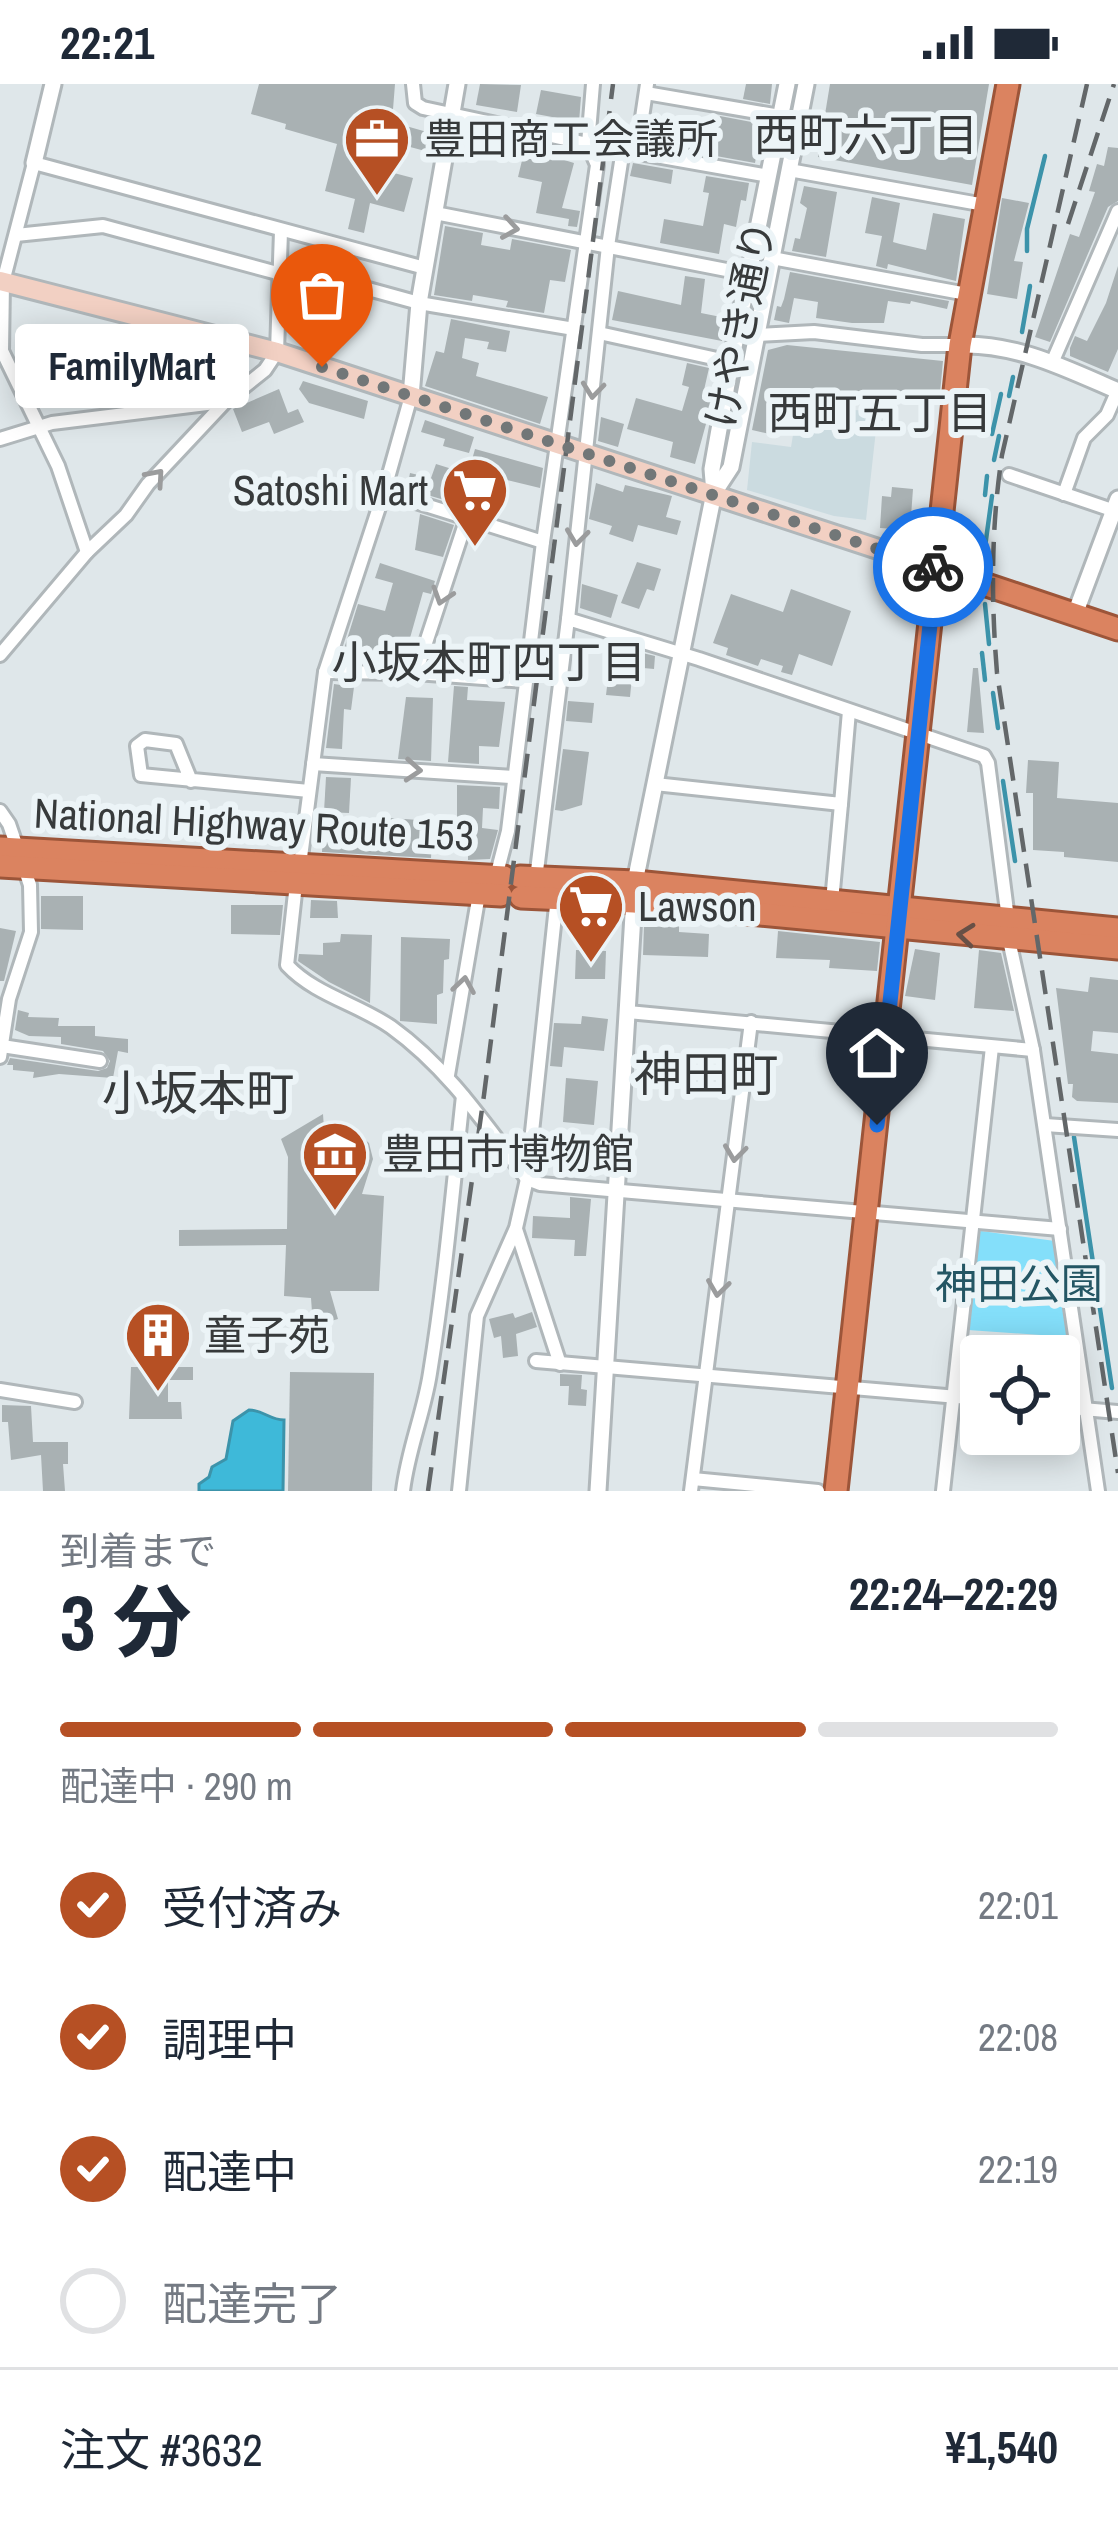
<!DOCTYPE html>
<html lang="ja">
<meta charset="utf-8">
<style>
body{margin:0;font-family:"Archivo Narrow","Noto Sans JP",sans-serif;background:#f2f2f3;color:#1f2937;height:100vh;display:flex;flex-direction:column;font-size:45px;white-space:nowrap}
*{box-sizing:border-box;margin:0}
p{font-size:39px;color:#747a83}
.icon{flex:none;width:66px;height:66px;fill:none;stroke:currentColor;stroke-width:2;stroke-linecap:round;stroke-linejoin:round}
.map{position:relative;height:1407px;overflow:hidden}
.drawer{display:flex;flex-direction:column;background:#fff;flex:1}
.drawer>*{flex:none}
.fabs{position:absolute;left:960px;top:1251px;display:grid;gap:24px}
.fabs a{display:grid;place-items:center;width:120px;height:120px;border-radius:12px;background:#fff;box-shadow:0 6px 30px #0003;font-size:60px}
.pin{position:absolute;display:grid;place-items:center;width:102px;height:102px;color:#fff;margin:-123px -51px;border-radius:50% 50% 50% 0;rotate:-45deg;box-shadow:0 0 12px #0007}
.pin .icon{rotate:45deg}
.courier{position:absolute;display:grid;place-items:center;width:120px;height:120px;margin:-60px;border:9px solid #1a73e8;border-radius:50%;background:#fff;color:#222;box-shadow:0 3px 15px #0007}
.bubble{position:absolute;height:84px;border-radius:12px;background:#fff;box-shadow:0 6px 30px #0003;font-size:39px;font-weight:800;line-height:84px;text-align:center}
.head em{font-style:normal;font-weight:800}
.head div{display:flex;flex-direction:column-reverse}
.head{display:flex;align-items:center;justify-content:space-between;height:204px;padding:0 60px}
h1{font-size:78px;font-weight:800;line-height:90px}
.bar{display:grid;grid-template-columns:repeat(4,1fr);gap:18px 12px;align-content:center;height:144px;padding:0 60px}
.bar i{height:15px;border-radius:9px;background:#e0e1e3}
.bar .active{background:#b65024}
.bar p{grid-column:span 4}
.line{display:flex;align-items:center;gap:30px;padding:0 60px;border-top:3px solid #e0e1e3}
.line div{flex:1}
ol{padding:0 60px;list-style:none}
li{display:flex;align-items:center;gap:36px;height:132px}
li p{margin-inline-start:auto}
li .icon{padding:12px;border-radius:50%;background:#b65024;color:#fff;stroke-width:4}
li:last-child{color:#747a83}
li i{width:66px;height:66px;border:6px solid #e0e1e3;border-radius:50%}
.status{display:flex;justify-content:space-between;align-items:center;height:84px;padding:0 60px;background:#fff;direction:ltr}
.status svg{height:33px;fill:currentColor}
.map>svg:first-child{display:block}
.built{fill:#cbdbe0}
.green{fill:#84dffa}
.water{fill:#3eb9d9;stroke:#3c93aa;stroke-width:3}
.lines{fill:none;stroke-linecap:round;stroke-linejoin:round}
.stream{stroke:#3c93aa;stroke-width:4.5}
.building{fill:#a9b1b3}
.minor-casing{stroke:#b0b7ba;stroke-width:18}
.tertiary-casing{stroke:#b0b7ba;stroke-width:21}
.secondary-casing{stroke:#b0b7ba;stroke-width:24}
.trunk-casing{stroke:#9c5539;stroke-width:27}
.minor{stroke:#fff;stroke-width:12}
.tertiary{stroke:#fff;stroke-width:15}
.secondary{stroke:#f2d0c3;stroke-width:18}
.trunk{stroke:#db8360;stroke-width:21}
.rail{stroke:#636769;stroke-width:4.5;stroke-dasharray:24 12;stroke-linecap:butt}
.oneway{stroke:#9b9c9d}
.oneway2{stroke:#685046}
.done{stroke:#727778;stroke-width:12;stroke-dasharray:0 21.6}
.route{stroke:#1a73e8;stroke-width:15}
.labels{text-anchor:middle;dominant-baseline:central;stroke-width:12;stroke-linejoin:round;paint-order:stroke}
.poi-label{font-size:42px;fill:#373a3b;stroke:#ecf4f7;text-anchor:start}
.street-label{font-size:42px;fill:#373a3b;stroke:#ecf4f7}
.park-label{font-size:42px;fill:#245664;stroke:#ecf4f7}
.neighbourhood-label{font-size:45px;fill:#373a3b;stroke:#ecf4f7}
.quarter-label{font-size:48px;fill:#373a3b;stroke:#ecf4f7}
</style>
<div class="status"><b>22:21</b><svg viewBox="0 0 49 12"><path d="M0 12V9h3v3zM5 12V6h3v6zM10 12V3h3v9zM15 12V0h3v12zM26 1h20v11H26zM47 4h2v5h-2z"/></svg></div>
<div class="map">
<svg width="1118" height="1407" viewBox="0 0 1118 1407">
<rect width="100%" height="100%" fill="#dfe7ea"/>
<path class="built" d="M798 321 878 328 866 436 834 432 747 406 752 358 791 363Z"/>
<path class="green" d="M981 1147 1055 1157 1069 1253 968 1246 977 1151Z"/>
<path class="water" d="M249 1326C263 1326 270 1336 284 1336L283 1407H199V1400L209 1393 212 1383 226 1375 233 1337Z"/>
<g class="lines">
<g class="stream">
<path d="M1027 167V145L1045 72"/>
<path d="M1022 248 1030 202"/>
<path d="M1009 312 1013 293"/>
<path d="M992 350 1001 310"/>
<path d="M994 376 999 352"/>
<path d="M985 411 987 392"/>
<path d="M985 463 992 412"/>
<path d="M985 520 989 560"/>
<path d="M982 569 985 596"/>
<path d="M993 609 998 644"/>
<path d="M1003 697 1015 777"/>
<path d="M1074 1053 1112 1304"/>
</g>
</g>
<g class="building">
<path d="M259 0H395L392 38 434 50 429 68 361 50 352 78 413 94 404 128 370 119 364 149 348 145 355 115 325 107 337 60 285 45 286 40 251 30Z"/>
<path d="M480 0 521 1 517 28 476 21Z"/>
<path d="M746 0H772L770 20 743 15Z"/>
<path d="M830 0H989L972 101 818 73Z"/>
<path d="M541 6 581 13 579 38 536 30Z"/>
<path d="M653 32 717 43 720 32 762 40 755 79 649 60Z"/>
<path d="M462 43 509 54 507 62 460 53Z"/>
<path d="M1108 63 1118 64V117L1108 123 1050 258 1035 253 1070 150 1079 153 1095 108 1089 107 1097 80 1104 82Z"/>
<path d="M525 64 574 79 562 124 580 127 577 143 568 142 569 135 536 129 542 98 518 93Z"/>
<path d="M633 79 673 86 671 100 630 92Z"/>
<path d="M706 92 749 99 746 117 741 116 736 143 724 140 719 170 660 159 664 135 703 142 709 109 703 108Z"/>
<path d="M804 102 837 108 826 173 792 167 795 154 800 155 807 124 800 119Z"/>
<path d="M872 113 900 119 893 158 900 160 926 166 933 129 965 135 956 197 888 180 887 185 876 182 882 152 865 149Z"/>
<path d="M1002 114 1029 119 1014 177 1023 178 1017 215 987 210Z"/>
<path d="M445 142 483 149 481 161 510 166 512 155 571 166 565 198 550 196 544 229 506 223 508 217 473 211 472 217 434 211Z"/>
<path d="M1118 182V265L1108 288 1070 272V264L1075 252 1087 257 1106 219Z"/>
<path d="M790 188 949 217 947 225 911 217 910 220 888 217 884 239H852L816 234 818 218 794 214 789 239 774 236 777 222 781 223 784 215Z"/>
<path d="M685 192 705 195 701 229 726 234 722 257 612 236 618 207 681 221Z"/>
<path d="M451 235 510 247 506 268 487 265 489 258 465 254 462 274 479 279 476 292 548 313 540 340 425 302 436 267 444 269Z"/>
<path d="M787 261 943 277 939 320 832 309V321L795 319 787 349 775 347 774 351 752 346 768 266Z"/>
<path d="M687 279 709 284 702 315 712 318 695 380 670 373 673 358 627 345 636 314 682 327 689 303 682 301Z"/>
<path d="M303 297 368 317 364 335 309 319 299 305Z"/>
<path d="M279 305 288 329 298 325 304 338 274 350 269 338 242 348 233 325Z"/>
<path d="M601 333 624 340 618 363 598 357Z"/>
<path d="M425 336 474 353 469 369 443 362 445 355 421 348Z"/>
<path d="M475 365 543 384 540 404 482 390 477 416 461 412 458 420 424 410 426 404 408 399 410 389 431 394 436 380 468 390Z"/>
<path d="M596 399 623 408 625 401 672 412 666 433 681 437 677 451 638 441 633 458 609 450 612 442 589 435Z"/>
<path d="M892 403 913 405 910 446 880 444 882 412 891 413Z"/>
<path d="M420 430 454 441 443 473 415 466Z"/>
<path d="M637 478 661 485 654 507 647 505 639 525 621 519Z"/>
<path d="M380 479 435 497 431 510 423 508 410 554 416 556 411 571 387 564 384 575 344 565 358 520 385 527 393 499 375 494Z"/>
<path d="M582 500 618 511 611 534 580 524Z"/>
<path d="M791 505 851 527 832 582 799 570 792 591 781 588 783 582 761 575 758 582 726 571 728 564 713 559 731 510 783 528Z"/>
<path d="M618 563 655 572 654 585 633 583 630 613 606 611 609 586 616 587Z"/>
<path d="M973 584H978L984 649 967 648Z"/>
<path d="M334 600 354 603 351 626 344 625 342 665 326 664Z"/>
<path d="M454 602 468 603 467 616 505 618 499 663 479 662V680L448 678Z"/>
<path d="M406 613 433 614 431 677 398 675Z"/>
<path d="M568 617 594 619 592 639 566 637Z"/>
<path d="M563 665 589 668 582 721 562 727 555 726Z"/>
<path d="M1028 676 1059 678 1057 714 1118 719V778L1064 773V768L1033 766V709H1026Z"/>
<path d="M326 693 351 694 349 729 324 728Z"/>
<path d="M457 701 500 703 499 725 483 724 482 744 498 746 490 775 468 776V735L457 734Z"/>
<path d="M390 734 433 737 431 774 322 768 323 749 389 753Z"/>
<path d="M41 812H83V846L41 845Z"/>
<path d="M311 816 337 817 338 834H310Z"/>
<path d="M231 821H283L280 851 231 850Z"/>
<path d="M644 841 679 842V848L709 850 708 873 643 871Z"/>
<path d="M0 844 16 847 4 897H0Z"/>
<path d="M778 847 880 858 877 887 829 884 830 876 776 874Z"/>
<path d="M341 850 372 851 370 919 329 898 298 877 299 870 323 871V859L340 858Z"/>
<path d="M401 853 450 855 449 875 444 876 443 909 437 911V940L400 937Z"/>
<path d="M915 865 940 869 935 916 905 912Z"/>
<path d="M576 866 606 867 605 895H575Z"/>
<path d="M979 866 1001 869 1014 927 974 924Z"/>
<path d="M1090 893 1118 896V949L1093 947 1091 967 1118 970V1019L1077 1017 1072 1013 1073 1000H1068L1056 904 1088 908Z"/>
<path d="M18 926 29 929 28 933 59 934 58 942H95V952L128 955V969L118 967 113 994 59 990 33 994 34 988 13 986V981H7L10 974 98 987 107 984 110 977 103 967 61 960V953L29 952 15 946Z"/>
<path d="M582 932 608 935 604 967 564 963 562 983 550 982 554 939 581 940Z"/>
<path d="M566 994 598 997 594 1041 563 1038Z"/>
<path d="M323 1030 324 1045 347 1040 369 1059 373 1075 362 1110 384 1112 379 1207H330L338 1235 313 1242 311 1214 284 1212 286 1161 179 1162V1146L287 1145 288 1073 281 1055Z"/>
<path d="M541 1060 595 1063 594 1081 541 1077 539 1082Z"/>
<path d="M570 1113 591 1115 586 1172H574L575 1156 532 1154 533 1132 570 1134Z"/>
<path d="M532 1228 537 1243 516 1250 518 1272 503 1274 501 1252 494 1254 489 1235 513 1229 515 1234Z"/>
<path d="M131 1283H193V1296H168V1318H181L182 1335H129Z"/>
<path d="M290 1288 374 1289 372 1407H288Z"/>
<path d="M560 1290 582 1291 581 1305 587 1306 586 1322 568 1321 569 1302H560Z"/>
<path d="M2 1321 31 1322 33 1358H68V1380H63L65 1407H43L41 1371 11 1376 8 1338H2Z"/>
</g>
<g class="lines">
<defs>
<g id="minor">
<path d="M413 0 415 19 423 24 588 60 769 92"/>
<path d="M646 9 780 32"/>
<path d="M637 67 647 0"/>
<path d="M789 86 985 121"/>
<path d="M435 129 747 190"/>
<path d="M16 151 103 142 281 190"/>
<path d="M772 174 967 210"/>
<path d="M281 181 419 219 574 245"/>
<path d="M599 249 731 278"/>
<path d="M755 251 814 248 922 261H960"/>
<path d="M1052 279 1118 127"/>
<path d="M0 355 52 339 223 318"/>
<path d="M1009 391 1118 428"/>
<path d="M384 408 543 458"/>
<path d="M1064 410 1084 354 1107 331 1118 306"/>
<path d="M87 468 58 382 2 267 3 198 34 79 425 184"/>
<path d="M568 535 608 162 623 65"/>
<path d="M0 571 87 468 126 431 148 400 225 318 265 286 277 268 281 147"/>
<path d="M325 588 416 589 525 597"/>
<path d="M416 589 467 434"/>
<path d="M313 680 512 693"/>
<path d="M191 697 176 660 145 656 137 662 141 691 309 707"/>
<path d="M655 700 841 720 849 627"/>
<path d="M0 727 9 740 30 801 31 848 9 915 0 973"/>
<path d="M300 781 325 588 384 408 411 312"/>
<path d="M496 793 508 747 543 458 597 81 588 60 593 0"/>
<path d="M536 795 568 535 699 575 984 672 988 679 1008 835"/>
<path d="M296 800 287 881C315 911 358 920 391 943 448 984 485 1040 527 1095L540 1100 1060 1145"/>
<path d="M832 817 841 720"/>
<path d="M1009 856 1033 966 1098 1407"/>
<path d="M628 928 1033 966"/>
<path d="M2 962 100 977"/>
<path d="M448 991 479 810"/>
<path d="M1045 1041 1118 1046"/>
<path d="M516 1145 560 1280"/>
<path d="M536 1277 981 1315"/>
<path d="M0 1306 75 1318"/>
<path d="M1059 1323 1118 1328"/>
<path d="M693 1395 818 1407"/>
<path d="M403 1407C408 1365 424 1329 430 1289 445 1197 453 1104 463 1012"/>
<path d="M459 1407 477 1232 516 1144 527 1095 557 813"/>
<path d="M691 1407 751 938"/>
<path d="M943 1407 992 963"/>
</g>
<g id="tertiary">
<path d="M34 79 53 0"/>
<path d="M960 261C1016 259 1067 285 1118 307"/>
<path d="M411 312 419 219 457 0"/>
<path d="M714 409 731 383 806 0"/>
<path d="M1075 530 1118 415"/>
<path d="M598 1407 635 798 714 409 712 385 731 278 787 0"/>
</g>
<path id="secondary" d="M0 197 277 268 936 484"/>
<g id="trunk">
<path d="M936 484 1118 545"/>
<path d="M0 764 504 793"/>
<path d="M0 782 501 811"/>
<path d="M520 793 635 798 1118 845"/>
<path d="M521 813 634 818 1118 864"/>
<path d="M836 1407 960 261 1008 0"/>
</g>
</defs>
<use href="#minor" class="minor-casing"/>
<use href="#tertiary" class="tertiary-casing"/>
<use href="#secondary" class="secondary-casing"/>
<use href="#trunk" class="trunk-casing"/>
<use href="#minor" class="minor"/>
<use href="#tertiary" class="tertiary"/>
<use href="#secondary" class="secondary"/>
<use href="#trunk" class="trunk"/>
<g class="rail">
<path d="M1087 0 1002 371C991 444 991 515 997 589L1118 1389"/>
<path d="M1068 140 1114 0"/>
<path d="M428 1407 484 1011 613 0"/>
</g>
</g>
<defs><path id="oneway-chevron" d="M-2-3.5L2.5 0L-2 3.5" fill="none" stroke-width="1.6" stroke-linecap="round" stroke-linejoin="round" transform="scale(3)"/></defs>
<g class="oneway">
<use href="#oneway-chevron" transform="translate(510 144) rotate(9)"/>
<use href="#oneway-chevron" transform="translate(593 306) rotate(96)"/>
<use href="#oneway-chevron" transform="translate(156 393) rotate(-49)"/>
<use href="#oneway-chevron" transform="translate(577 453) rotate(97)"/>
<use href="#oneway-chevron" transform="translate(442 512) rotate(108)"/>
<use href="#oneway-chevron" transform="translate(413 686) rotate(4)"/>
<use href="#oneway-chevron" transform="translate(464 901) rotate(-81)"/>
<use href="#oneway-chevron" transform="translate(735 1069) rotate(97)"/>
<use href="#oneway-chevron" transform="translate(718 1204) rotate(98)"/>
</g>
<use class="oneway2" href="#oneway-chevron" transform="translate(966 851) rotate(-174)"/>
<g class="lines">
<path class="done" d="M322 283 933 483"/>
<path class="route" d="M877 1041 936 484 933 483"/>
</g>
<defs>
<symbol id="office-pin" viewBox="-11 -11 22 30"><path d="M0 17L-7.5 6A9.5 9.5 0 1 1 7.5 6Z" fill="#b65024" stroke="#ecf4f7"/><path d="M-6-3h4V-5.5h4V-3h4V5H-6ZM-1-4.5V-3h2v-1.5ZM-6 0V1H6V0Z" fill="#fff"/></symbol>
<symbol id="supermarket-pin" viewBox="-11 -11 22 30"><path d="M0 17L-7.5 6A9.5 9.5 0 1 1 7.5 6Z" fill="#b65024" stroke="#ecf4f7"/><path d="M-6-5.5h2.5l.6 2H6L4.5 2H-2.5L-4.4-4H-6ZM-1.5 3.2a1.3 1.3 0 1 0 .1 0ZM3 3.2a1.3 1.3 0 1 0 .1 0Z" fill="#fff"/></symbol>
<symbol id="museum-pin" viewBox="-11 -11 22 30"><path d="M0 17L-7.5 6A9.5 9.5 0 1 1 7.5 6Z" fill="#b65024" stroke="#ecf4f7"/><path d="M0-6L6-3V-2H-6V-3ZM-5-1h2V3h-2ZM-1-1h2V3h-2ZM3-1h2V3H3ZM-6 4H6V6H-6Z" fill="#fff"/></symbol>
<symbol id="building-pin" viewBox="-11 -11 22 30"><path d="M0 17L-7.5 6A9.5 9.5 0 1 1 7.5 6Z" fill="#b65024" stroke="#ecf4f7"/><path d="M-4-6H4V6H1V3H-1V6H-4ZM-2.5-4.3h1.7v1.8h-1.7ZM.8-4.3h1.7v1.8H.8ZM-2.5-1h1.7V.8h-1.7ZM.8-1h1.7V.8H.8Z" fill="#fff"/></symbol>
</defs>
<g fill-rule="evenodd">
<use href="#office-pin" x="339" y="17" width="76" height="104"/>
<use href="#supermarket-pin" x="437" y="368" width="76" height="104"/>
<use href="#supermarket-pin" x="553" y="784" width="76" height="104"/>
<use href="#museum-pin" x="297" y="1032" width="76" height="104"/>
<use href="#building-pin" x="120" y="1213" width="76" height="104"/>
</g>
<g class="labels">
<g class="poi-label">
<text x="424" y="55">豊田商工会議所</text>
<text x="428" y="406" text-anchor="end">Satoshi Mart</text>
<text x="638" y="822">Lawson</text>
<text x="382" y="1070">豊田市博物館</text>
<text x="204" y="1251">童子苑</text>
</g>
<g class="street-label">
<text transform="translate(740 240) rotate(-79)">けやき通り</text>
<text transform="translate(254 740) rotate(3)">National Highway Route 153</text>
</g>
<g class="park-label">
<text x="1019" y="1200">神田公園</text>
</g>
<g class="neighbourhood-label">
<text x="866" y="50">西町六丁目</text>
<text x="880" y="328">西町五丁目</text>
<text x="489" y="577">小坂本町四丁目</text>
</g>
<g class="quarter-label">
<text x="706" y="989">神田町</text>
<text x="198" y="1008">小坂本町</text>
</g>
</g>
</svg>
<div class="fabs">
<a><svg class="icon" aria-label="locate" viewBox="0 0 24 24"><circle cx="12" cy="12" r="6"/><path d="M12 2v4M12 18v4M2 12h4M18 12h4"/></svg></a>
</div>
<div class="pin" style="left:322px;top:283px;background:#ea580c"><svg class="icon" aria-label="bag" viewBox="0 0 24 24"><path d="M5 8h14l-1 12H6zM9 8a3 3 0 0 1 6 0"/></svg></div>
<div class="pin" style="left:877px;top:1041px;background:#1f2937"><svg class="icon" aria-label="home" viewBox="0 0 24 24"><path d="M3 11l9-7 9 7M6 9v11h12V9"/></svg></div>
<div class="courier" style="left:933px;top:483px"><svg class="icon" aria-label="bike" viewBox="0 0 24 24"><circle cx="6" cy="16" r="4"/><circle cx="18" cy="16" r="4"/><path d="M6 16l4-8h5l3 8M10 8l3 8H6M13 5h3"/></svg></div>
<div class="bubble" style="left:15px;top:240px;width:234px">FamilyMart</div>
</div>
<section class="drawer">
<div class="head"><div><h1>3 分</h1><p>到着まで</p></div><em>22:24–22:29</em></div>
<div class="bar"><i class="active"></i><i class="active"></i><i class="active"></i><i></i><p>配達中 · 290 m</p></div>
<ol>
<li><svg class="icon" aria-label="check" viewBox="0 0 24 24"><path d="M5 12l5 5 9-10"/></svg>受付済み<p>22:01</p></li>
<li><svg class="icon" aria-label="check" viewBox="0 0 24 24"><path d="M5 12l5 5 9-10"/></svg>調理中<p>22:08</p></li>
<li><svg class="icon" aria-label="check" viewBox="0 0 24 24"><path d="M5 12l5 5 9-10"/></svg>配達中<p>22:19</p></li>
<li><i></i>配達完了</li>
</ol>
<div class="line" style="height:156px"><div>注文 #3632</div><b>¥1,540</b></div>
</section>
